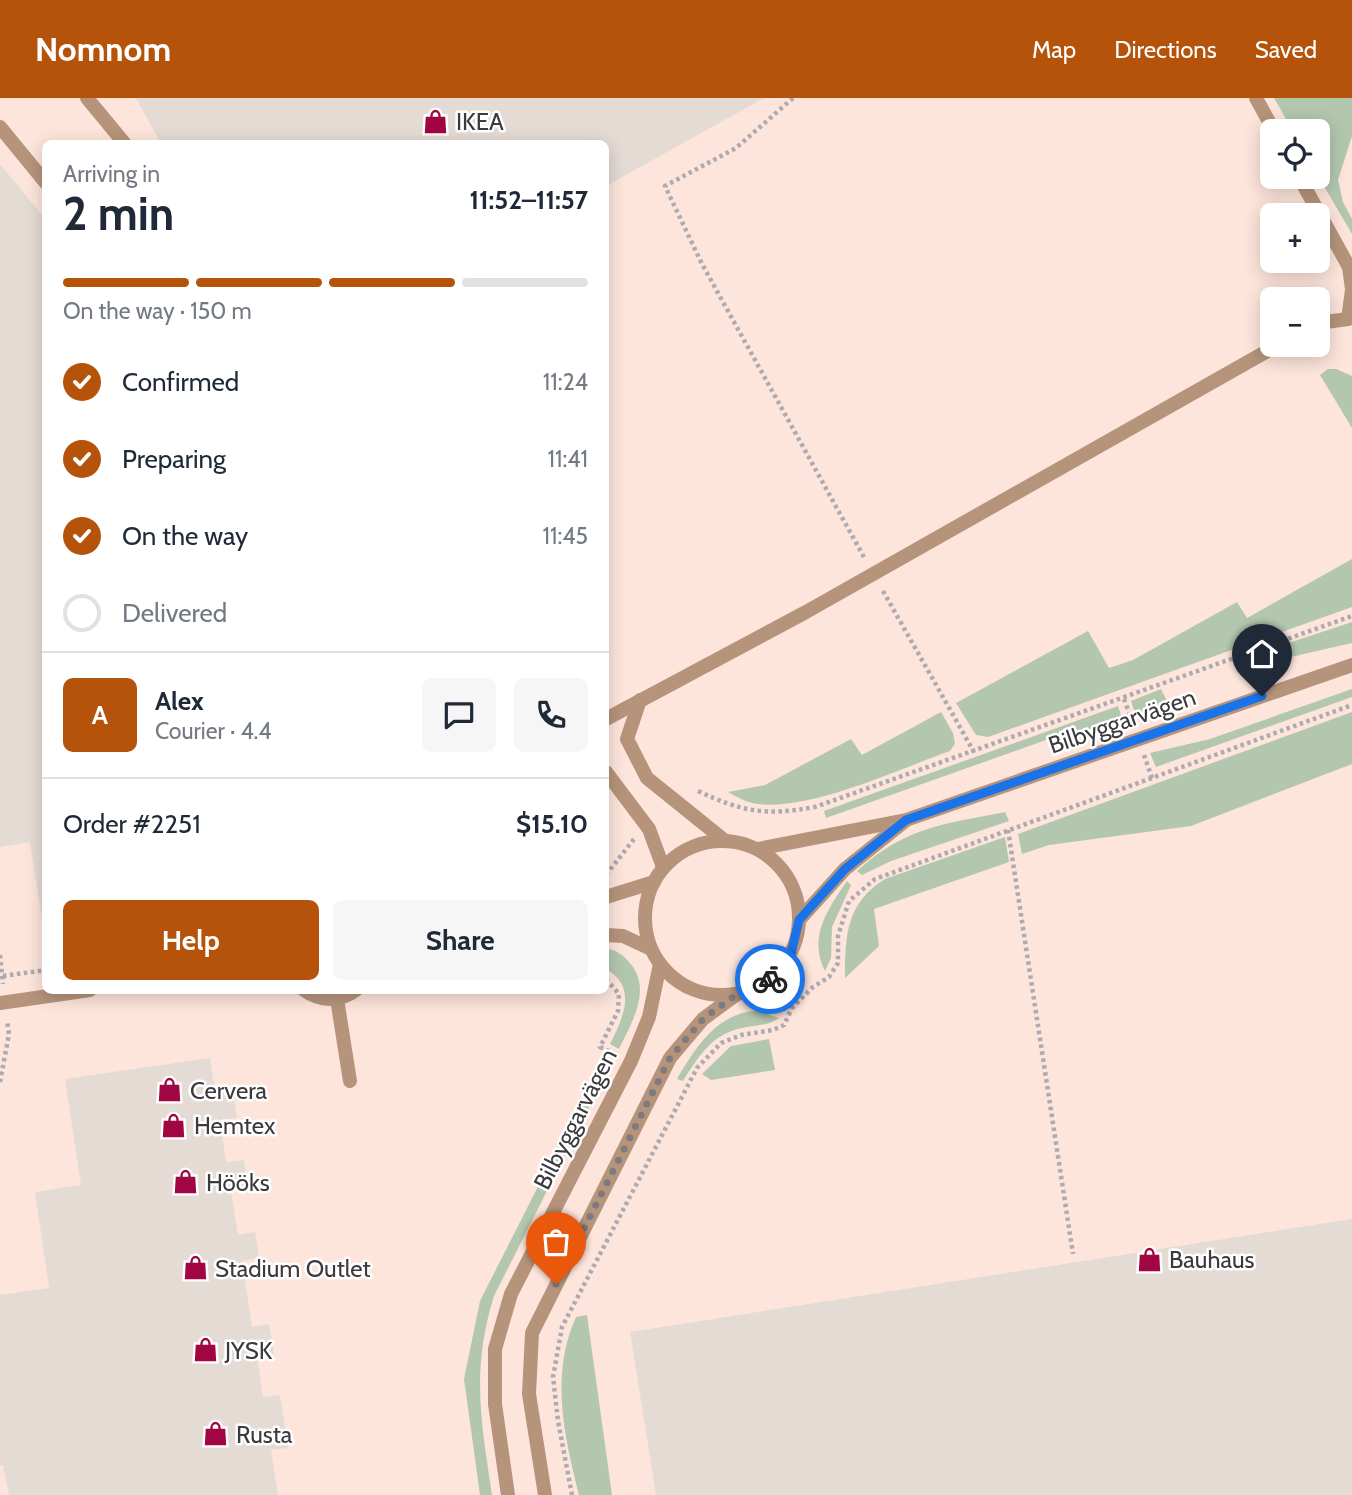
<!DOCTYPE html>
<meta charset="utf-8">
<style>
body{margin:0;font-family:Cabin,sans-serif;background:#f6f6f7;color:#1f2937;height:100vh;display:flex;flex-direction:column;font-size:26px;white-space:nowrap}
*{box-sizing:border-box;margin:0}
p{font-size:23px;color:#747a83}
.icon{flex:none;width:38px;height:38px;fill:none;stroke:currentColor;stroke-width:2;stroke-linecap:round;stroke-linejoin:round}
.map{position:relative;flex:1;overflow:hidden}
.sheet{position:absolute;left:42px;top:42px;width:567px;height:854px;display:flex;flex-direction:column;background:#fff;border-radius:10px;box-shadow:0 4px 18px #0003}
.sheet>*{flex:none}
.controls{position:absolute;left:1260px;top:21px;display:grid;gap:14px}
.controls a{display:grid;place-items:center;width:70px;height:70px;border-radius:10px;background:#fff;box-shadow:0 4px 18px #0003;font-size:35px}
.pin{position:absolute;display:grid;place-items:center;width:60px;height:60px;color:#fff;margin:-72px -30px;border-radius:50% 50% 50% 0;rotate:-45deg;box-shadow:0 0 7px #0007}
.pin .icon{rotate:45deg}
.courier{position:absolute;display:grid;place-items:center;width:70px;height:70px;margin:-35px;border:5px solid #1a73e8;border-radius:50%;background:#fff;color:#222;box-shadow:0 2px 9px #0007}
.headline em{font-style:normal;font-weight:700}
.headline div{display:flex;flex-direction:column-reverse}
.headline{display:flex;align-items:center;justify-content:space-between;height:119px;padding:0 21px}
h1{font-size:46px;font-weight:700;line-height:52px}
.bar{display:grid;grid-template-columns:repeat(4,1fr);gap:10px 7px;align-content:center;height:84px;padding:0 21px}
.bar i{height:9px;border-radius:5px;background:#e0e1e3}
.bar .active{background:#b45309}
.bar p{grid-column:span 4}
.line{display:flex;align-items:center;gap:18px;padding:0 21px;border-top:2px solid #e0e1e3}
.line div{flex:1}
.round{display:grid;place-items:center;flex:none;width:74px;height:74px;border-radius:10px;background:#f6f6f7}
ol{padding:0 21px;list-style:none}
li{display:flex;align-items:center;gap:21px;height:77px}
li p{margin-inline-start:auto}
li .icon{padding:7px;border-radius:50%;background:#b45309;color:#fff;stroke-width:4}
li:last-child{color:#747a83}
li i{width:38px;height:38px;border:4px solid #e0e1e3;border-radius:50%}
.cta{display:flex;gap:14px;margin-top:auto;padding:14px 21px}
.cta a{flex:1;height:80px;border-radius:10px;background:#b45309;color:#fff;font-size:28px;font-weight:700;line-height:80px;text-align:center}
.cta a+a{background:#f6f6f7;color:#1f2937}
header{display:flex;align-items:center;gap:42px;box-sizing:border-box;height:98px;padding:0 35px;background:#b45309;color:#fff}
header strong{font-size:33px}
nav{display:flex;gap:38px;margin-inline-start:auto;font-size:24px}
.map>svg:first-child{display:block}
.commercial{fill:#fde5db;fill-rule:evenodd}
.green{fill:#b3c7af}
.building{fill:#e5dbd5}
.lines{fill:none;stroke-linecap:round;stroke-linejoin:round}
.path{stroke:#adaab2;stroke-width:4.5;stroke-dasharray:3.5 3.5;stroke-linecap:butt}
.lane{stroke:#b6947b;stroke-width:14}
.street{stroke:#b6947b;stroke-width:14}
.done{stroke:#7d7a80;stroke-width:7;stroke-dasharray:0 12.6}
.route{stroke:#1a73e8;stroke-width:9}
.labels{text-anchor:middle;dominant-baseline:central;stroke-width:5;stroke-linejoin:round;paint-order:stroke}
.poi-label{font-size:24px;fill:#3c3a3e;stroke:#fff;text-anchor:start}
.street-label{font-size:24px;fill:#3c3a3e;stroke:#fff}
</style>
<header>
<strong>Nomnom</strong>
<nav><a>Map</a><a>Directions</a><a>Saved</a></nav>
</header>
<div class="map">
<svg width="1352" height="1397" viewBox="0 0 1352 1397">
<rect width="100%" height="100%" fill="#f6f2fc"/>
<path class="commercial" d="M0 0H1352V1397H0ZM1272 33H1318V79H1272ZM46 46H606V892H46ZM1272 117H1318V163H1272ZM1272 201H1318V247H1272Z"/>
<g class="green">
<path d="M1274 0H1352V38L1338 82 1343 104 1352 121V136L1318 78V33H1293Z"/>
<path d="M1328 271H1336L1352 278V330L1320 277Z"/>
<path d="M1352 461V509L988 639 976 637 956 605 1088 533 1109 570 1133 562 1237 504 1247 520Z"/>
<path d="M1352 524V545L1269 564 1265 553Z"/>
<path d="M1161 591 1167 603 1136 618 1131 603Z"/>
<path d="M1352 591V599L1156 669 1150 655 1210 641Z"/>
<path d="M1118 608 1123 623 1049 641 826 720 824 713Z"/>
<path d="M941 614 953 635 955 646 950 653C899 671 804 716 752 705 744 703 735 698 728 694L765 687 851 641 862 657Z"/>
<path d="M1352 614V666L1191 728 1049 747 1022 756 1018 736Z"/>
<path d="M1005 714 1009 723 891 763 862 777 857 773C905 729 944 726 1005 714Z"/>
<path d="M1005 739 1009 764 874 811 879 848 845 880C845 838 846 805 885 781Z"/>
<path d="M847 783 851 787 832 829 831 860 825 873C808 839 827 812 847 783Z"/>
<path d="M606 851C615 851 623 857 629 864 653 890 632 924 619 951L610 946C623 920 638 889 606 871Z"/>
<path d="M757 913 779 920C768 928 755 927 742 930 712 936 698 959 683 983L677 981C695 950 718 914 757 913Z"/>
<path d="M769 941 775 972 711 982 702 976 731 948Z"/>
<path d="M603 960 612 964 494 1198C471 1272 481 1323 492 1397H480L464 1281 480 1203Z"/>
<path d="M587 1217 612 1397H579C564 1338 550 1276 576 1219Z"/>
</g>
<g class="building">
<path d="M136 0H764L606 88V46H161Z"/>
<path d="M0 66 46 122 44 834 30 744 0 749Z"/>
<path d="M210 960 215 993 232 991 237 1020 220 1022 226 1064 244 1062 248 1090 231 1093 238 1137 255 1134 259 1160 242 1163 252 1229 269 1226 274 1256 257 1259 263 1299 280 1297 288 1350 271 1352 278 1397H9L3 1367H0V1197L49 1190 35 1094 81 1087 65 981Z"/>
<path d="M1352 1121V1397H656L630 1234Z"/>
</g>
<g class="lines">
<g class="path">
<path d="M793 0 736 50 665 88 702 166 865 461"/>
<path d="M883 493 974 654"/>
<path d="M1124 601 1132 623"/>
<path d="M1144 657 1152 680"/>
<path d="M698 693C743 714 765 718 815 709L1352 518"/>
<path d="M1008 732 1073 1156"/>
<path d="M606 777 634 741"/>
<path d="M0 857 3 886"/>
<path d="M3 878 46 872"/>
<path d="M606 881 619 896 618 913 600 949 614 955"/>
<path d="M0 984 9 936 7 922"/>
<path d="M572 1397 558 1323 553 1279 562 1229 697 970 721 945 741 937 773 932 784 927 792 910 813 889 829 879 838 865V838L849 803 875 781 1352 607"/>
</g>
<path class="lane" d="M0 29 46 85"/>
<g class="street">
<path d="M87 0 125 46"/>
<path d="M1256 0 1274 33"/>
<path d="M1299 79 1349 169 1352 191"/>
<path d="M1348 221 1352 192"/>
<path d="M1318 225 1348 221"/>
<path d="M640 602 627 641 647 680 724 742"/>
<path d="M606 621 806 514 1278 247"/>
<path d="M606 674 649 731 663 769"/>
<circle cx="722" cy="820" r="77"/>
<path d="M758 751 906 722 1352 567"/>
<path d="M606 799 654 784"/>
<path d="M799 822 845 771 905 723"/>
<path d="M606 837 623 838 651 851"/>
<path d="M304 892C320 904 340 904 356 892"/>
<path d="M337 901 350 983"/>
<path d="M0 905 90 892"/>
<path d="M508 1397 495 1306V1251L511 1196 631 963 649 919 660 866"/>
<path d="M545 1397 529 1296 532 1235 670 960 703 921 737 896"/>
</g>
</g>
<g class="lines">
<path class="done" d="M556 1186 670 960 703 921 737 896 770 881"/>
<path class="route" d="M770 881 791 856 799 822 845 771 906 722 1262 598"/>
</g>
<defs>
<symbol id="shop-bare" viewBox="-9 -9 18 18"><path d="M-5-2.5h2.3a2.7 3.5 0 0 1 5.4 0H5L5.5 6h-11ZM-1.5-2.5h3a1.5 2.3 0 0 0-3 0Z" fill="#a10542" stroke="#fff" stroke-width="2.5" paint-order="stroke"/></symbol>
</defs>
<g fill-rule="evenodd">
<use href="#shop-bare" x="418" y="6" width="35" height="35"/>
<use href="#shop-bare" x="152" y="974" width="35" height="35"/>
<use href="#shop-bare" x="156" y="1010" width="35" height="35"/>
<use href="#shop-bare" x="168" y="1066" width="35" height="35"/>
<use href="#shop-bare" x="1132" y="1144" width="35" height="35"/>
<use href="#shop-bare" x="178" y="1152" width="35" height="35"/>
<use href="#shop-bare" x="188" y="1234" width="35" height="35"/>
<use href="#shop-bare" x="198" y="1318" width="35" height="35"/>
</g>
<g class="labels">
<g class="poi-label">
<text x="456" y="23">IKEA</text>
<text x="190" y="992">Cervera</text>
<text x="194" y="1027">Hemtex</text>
<text x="206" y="1084">Hööks</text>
<text x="1169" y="1161">Bauhaus</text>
<text x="215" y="1170">Stadium Outlet</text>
<text x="225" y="1252">JYSK</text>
<text x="236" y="1336">Rusta</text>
</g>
<g class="street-label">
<text transform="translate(1122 623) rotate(-19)">Bilbyggarvägen</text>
<text transform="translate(575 1021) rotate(-63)">Bilbyggarvägen</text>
</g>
</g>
</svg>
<div class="controls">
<a><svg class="icon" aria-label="locate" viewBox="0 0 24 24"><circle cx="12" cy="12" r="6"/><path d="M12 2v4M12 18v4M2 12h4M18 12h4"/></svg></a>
<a>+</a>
<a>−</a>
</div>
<div class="pin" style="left:556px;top:1186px;background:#ea580c"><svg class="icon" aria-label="bag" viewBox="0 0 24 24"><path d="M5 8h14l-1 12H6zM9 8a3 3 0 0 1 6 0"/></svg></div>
<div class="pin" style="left:1262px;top:598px;background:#1f2937"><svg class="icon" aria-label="home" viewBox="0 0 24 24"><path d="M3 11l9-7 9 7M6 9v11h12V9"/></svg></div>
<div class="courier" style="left:770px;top:881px"><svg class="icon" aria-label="bike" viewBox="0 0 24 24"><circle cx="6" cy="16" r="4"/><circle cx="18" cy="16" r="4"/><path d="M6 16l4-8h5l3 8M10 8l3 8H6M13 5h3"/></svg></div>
<section class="sheet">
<div class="headline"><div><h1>2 min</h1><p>Arriving in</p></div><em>11:52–11:57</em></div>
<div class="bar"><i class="active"></i><i class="active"></i><i class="active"></i><i></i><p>On the way · 150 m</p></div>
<ol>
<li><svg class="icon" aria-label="check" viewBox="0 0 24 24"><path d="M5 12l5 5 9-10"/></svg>Confirmed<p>11:24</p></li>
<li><svg class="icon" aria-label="check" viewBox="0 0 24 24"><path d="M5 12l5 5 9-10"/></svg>Preparing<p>11:41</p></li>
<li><svg class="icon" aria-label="check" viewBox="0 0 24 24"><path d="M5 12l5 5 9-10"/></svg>On the way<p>11:45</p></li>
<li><i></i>Delivered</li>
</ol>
<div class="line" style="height:126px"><b class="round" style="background:#b45309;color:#fff">A</b><div><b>Alex</b><p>Courier · 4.4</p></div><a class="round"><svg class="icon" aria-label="chat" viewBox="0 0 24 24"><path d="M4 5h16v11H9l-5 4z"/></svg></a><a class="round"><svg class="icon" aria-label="phone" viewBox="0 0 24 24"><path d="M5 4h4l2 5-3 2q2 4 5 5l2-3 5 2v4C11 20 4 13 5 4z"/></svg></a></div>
<div class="line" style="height:91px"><div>Order #2251</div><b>$15.10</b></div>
<div class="cta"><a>Help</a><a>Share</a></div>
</section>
</div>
